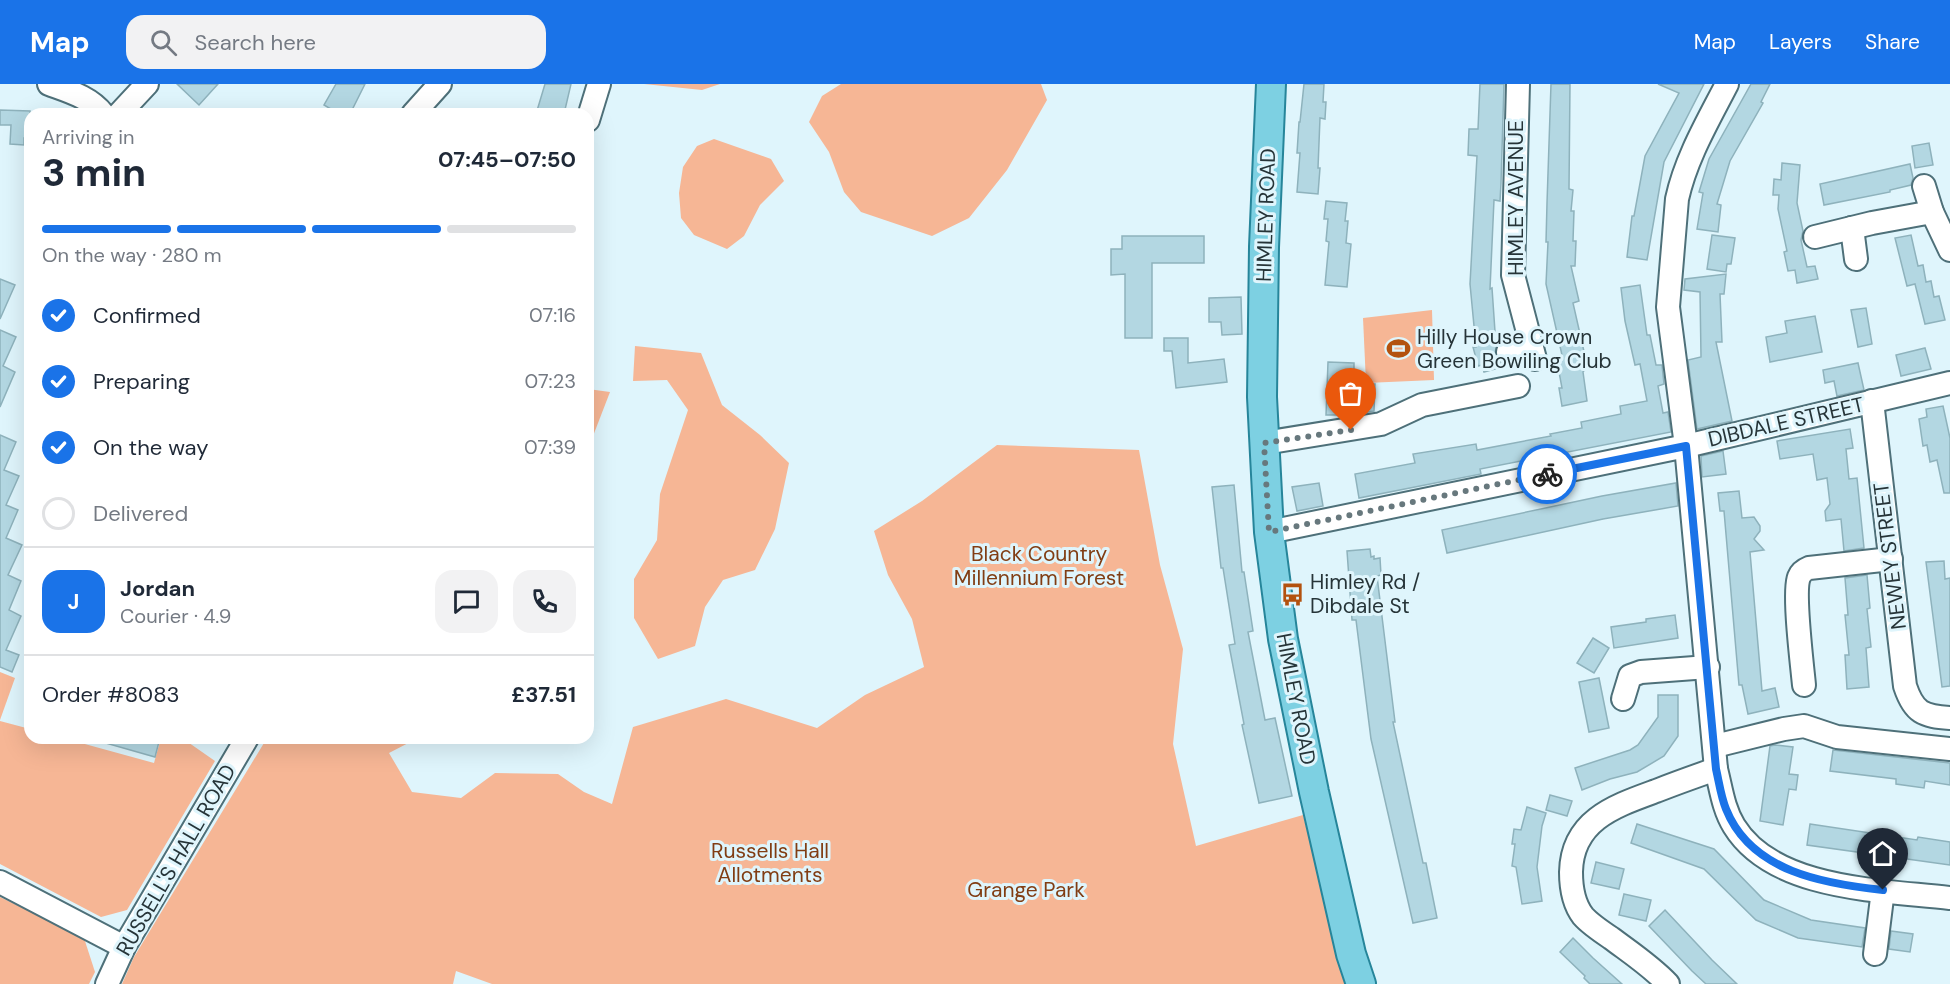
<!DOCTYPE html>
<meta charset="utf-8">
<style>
body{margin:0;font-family:"DM Sans",sans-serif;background:#f2f2f3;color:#1f2937;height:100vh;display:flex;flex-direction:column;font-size:22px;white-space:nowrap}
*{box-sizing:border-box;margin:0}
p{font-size:20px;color:#747a83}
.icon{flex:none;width:33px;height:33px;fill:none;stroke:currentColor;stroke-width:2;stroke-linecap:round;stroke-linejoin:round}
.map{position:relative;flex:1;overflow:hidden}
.details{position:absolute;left:24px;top:24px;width:570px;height:636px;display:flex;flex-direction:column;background:#fff;border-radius:18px;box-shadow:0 6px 24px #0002}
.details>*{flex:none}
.pin{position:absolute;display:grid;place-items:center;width:51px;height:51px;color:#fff;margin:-62px -26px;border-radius:50% 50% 50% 0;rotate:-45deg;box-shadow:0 0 6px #0007}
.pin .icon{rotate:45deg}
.courier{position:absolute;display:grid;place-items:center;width:60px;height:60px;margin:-30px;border:4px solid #1a73e8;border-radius:50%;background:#fff;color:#222;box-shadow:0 2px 8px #0007}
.headline em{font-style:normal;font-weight:700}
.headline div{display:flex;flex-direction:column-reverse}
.headline{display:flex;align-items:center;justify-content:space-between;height:102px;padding:0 18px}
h1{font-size:39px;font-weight:700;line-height:45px}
.bar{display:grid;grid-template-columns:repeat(4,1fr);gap:9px 6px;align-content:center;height:72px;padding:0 18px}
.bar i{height:8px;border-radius:4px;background:#e0e1e3}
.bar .current{background:#1a73e8}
.bar p{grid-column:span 4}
.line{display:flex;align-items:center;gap:15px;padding:0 18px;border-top:2px solid #e0e1e3}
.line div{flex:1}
.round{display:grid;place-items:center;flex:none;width:63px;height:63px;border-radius:18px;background:#f2f2f3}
ol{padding:0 18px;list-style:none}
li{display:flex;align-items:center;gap:18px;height:66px}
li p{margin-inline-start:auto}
li .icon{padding:6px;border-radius:50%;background:#1a73e8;color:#fff;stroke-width:4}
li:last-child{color:#747a83}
li i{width:33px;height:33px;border:3px solid #e0e1e3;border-radius:50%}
header{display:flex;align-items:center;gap:36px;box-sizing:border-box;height:84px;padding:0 30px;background:#1a73e8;color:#fff}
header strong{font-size:28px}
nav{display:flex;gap:33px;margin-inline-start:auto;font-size:21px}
.search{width:420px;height:54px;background:#f2f2f3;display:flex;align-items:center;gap:15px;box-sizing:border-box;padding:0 21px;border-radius:18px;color:#747a83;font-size:22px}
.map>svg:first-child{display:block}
.green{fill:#f6b695}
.building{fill:#b3d7e2;stroke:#8eb2bc;stroke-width:1.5}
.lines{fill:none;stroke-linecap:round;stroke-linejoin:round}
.minor-casing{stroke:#4e7079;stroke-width:26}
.major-casing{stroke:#26859a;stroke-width:32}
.minor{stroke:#fff;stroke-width:22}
.major{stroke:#7dd0e2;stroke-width:28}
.done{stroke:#67787d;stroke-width:6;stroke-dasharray:0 10.8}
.route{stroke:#1a73e8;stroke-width:8}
.labels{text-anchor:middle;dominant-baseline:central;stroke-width:6;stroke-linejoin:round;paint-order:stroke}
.street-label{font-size:21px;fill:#263438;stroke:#dff5fc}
.poi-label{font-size:21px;fill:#263438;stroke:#dff5fc;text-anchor:start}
.park-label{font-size:21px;fill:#813d13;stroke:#dff5fc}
</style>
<header>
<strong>Map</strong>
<div class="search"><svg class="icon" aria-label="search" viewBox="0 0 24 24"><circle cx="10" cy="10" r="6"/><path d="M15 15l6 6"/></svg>Search here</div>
<nav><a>Map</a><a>Layers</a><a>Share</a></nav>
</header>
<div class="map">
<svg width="1950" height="900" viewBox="0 0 1950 900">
<rect width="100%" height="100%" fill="#dff5fc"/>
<g class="green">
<path d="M644 0H720L702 6Z"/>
<path d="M841 0H1041L1047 16 1007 86 969 134 932 152 861 128 844 108 829 68 809 38 822 12Z"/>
<path d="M714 55 771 75 784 97 760 121 744 152 727 165 694 151 681 134 679 109 683 83 697 62Z"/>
<path d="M1432 226 1434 296 1366 299 1363 234Z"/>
<path d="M635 262 701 269 722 321 760 351 789 379 775 445 755 486 723 496 705 523 695 562 658 575 634 534V495L657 456 660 410 688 326 667 296 633 297Z"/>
<path d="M588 305 610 308 588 365Z"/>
<path d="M997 361 1139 366 1160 481 1183 565 1173 660 1196 762 1303 731 1347 900H492L456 887 453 900H122L134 873 267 654H418L389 669 412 708 461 714 495 689 558 690 584 708 612 720 633 643 726 615 817 644 865 611 924 583 912 535 888 491 874 447 922 417Z"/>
<path d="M0 588 15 594 0 636Z"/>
<path d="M0 637 30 645V654H63L154 679 161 654H182L215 677 127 826 101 833 0 780Z"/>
<path d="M0 813 84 854 95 888 89 900H0Z"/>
</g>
<g class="building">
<path d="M177 0H218L199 21Z"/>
<path d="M336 0H365L350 30H339L324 21Z"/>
<path d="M545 0H571L564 30H536Z"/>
<path d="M1304 0H1324L1323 18H1326L1325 35 1320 34 1318 84H1320L1318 110 1297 108 1300 69H1297L1299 38H1300Z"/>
<path d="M1480 0H1504L1501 99 1500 117 1494 116 1490 205 1492 204 1496 262 1495 271 1502 283 1484 288 1482 281 1478 282 1473 263H1476L1470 200 1477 72 1468 71 1469 45H1478Z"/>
<path d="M1551 0H1570L1569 105 1573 106 1571 127H1574L1573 157H1576L1575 182H1571L1579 217 1573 219 1585 272 1591 277 1583 288 1587 317 1562 322 1559 304H1562L1559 288 1561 287 1559 272 1562 271 1546 200 1548 158H1546L1547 119Z"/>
<path d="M1658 0H1704L1664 78 1647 176 1627 173 1632 132H1634L1645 72 1679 9Z"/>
<path d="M1751 0H1770L1761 18 1763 19 1730 77 1717 120 1721 121 1718 148 1697 145 1703 109 1699 108 1709 75Z"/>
<path d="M0 26 30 27V54H24V61L10 60 11 41H0Z"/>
<path d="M1929 59 1933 81 1915 84 1912 62Z"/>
<path d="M1782 79 1800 81 1797 119 1803 147 1801 156 1807 183 1815 182 1818 195 1797 199 1795 186 1788 187 1784 168 1787 167 1778 125 1779 111H1773L1774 95 1781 96Z"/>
<path d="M1910 80 1913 94 1911 101 1890 106V108L1824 121 1820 100Z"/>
<path d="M1326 117 1347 119 1345 137H1348L1346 159 1351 160 1347 203 1325 201 1329 158 1326 157 1328 135H1324Z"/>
<path d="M1712 151 1735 154 1731 180H1727L1726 188 1707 185Z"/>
<path d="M1911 151 1918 182 1923 181 1926 198 1931 197 1934 213 1939 212 1945 236 1925 240 1915 200 1907 202 1895 154Z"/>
<path d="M1122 152H1204V179H1152V254H1125V190L1111 191V165H1122Z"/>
<path d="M1726 190 1724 210H1720L1722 258H1716L1732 337 1697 345 1688 276 1701 273 1700 208 1684 206 1685 195Z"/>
<path d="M0 195 15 201 0 235Z"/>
<path d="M1640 201 1647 251H1650L1656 281H1662L1664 300 1658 302 1663 329 1668 328 1671 348 1480 385 1481 390 1359 414 1355 390 1415 379 1413 370 1476 360 1477 366 1551 352 1550 350 1582 344 1581 338 1621 330 1620 322 1647 317 1640 280 1635 281 1625 237 1621 204Z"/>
<path d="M1241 213 1242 250 1222 251 1221 238H1209V214Z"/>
<path d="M1866 224 1872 260 1858 263 1851 226Z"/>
<path d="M1815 232 1822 268 1770 278 1766 253 1787 249 1785 237Z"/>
<path d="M0 246 16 253 3 282 15 288 0 323Z"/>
<path d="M1164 254H1188V279L1224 275 1227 298 1176 304 1172 267H1164Z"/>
<path d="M1925 264 1931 285 1901 292 1896 271Z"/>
<path d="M1328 278 1354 279V299L1375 300 1374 327 1350 331H1326Z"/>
<path d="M1858 279 1864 306 1837 312 1834 297 1825 299 1823 286Z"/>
<path d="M1943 322 1950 354V409H1944L1937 376 1930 378 1927 361 1923 362 1919 335 1927 333 1926 325Z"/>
<path d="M1850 345 1853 364 1846 365 1849 395 1857 394 1864 464 1844 467 1841 435 1826 437 1825 427 1830 420 1827 394 1817 396 1813 370 1780 375 1777 357Z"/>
<path d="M0 351 16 358 4 386 19 392 6 421 18 426 6 454 22 461 8 491 21 497 9 526 21 532 6 566 19 571 12 588 0 583Z"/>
<path d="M1723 367 1726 390 1702 393 1701 372Z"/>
<path d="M1319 399 1323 422 1297 427 1292 403Z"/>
<path d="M1676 399 1678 422 1603 435 1447 469 1442 446 1602 412Z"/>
<path d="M1234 401 1242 488H1244L1253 547 1248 548 1265 636 1275 634 1292 712 1259 719 1242 641 1244 640 1229 561 1235 560 1223 484H1221L1212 403Z"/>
<path d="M1739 407 1742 434 1754 433 1760 442V447L1754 455 1764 466 1750 468 1762 607 1775 604 1779 623 1748 630 1742 601H1739L1724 427H1720L1718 409Z"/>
<path d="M1370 465 1371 473 1374 472V475L1380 474 1381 491 1377 492 1395 638H1393L1423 779H1426L1437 834 1413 839 1371 655 1356 536H1352L1347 467Z"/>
<path d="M1944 477 1945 495 1950 494V602L1942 603 1926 478Z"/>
<path d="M1867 491 1870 524 1867 525 1871 563 1866 564 1869 603 1847 605 1845 571H1849L1845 531H1848L1845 494Z"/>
<path d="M1675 531 1678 554 1614 564 1611 543 1646 538V535Z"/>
<path d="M1593 554 1609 564 1594 589 1577 579Z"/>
<path d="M1599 594 1609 644 1589 648 1579 598Z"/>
<path d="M1658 611H1678V652L1664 672 1637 688 1610 695 1582 706 1575 684 1630 666 1638 661 1658 633Z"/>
<path d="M102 654H160L155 673 102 658Z"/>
<path d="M1775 661 1793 663 1789 690 1798 691 1796 706 1789 705 1783 741 1760 737 1770 662Z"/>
<path d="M1833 666 1950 679V701L1925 697 1924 704 1896 700V695L1830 687Z"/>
<path d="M1550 711 1572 717 1567 732 1546 726Z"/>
<path d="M1527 723 1546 729 1542 742 1537 783 1542 817 1522 820 1516 783 1512 782 1515 760H1512L1514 745 1521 746Z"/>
<path d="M1637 740 1714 765 1764 816 1811 836 1865 844 1862 863 1798 854 1756 836 1704 785 1631 759Z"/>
<path d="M1810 740 1917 756 1918 753 1950 758V781L1807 761Z"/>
<path d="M1596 778 1624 785 1619 805 1591 799Z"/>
<path d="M1624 810 1651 816 1646 837 1619 831Z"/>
<path d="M1665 826 1712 876 1737 900H1706L1692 887 1649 842Z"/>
<path d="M1891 847 1913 850 1910 868 1889 865Z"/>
<path d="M1573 854 1593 874 1622 900H1590L1584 894 1585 892 1560 868Z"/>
</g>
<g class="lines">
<defs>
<g id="minor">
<path d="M49 0C68 7 90 13 103 30"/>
<path d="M1518 0 1513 191 1535 275"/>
<path d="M1727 0C1708 37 1686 74 1677 115L1668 223 1686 362 1716 685C1721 704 1723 724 1734 742 1774 807 1883 806 1950 814"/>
<path d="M119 30 147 0"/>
<path d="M413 30 440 0"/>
<path d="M588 36 599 0"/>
<path d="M1924 102 1932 128 1950 166"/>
<path d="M1852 144 1856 175"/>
<path d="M1815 153 1872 139 1932 128"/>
<path d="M1508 268 1531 261"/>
<path d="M1872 317 1905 602C1914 629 1923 632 1950 634"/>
<path d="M1264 359 1381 340 1422 321 1518 302"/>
<path d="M1269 448 1686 362 1950 299"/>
<path d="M1804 601C1802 580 1793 508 1799 493 1801 488 1804 486 1809 484L1891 475"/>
<path d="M1623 615 1630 592 1641 588 1708 583"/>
<path d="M1715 662 1784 645 1804 642 1837 653 1950 665"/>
<path d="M0 798 124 863"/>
<path d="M1875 870 1883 806"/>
<path d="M107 900 124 863 247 654"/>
<path d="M1668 900C1651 882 1631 869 1611 854 1602 848 1590 840 1583 832 1573 819 1571 803 1571 788 1572 736 1615 722 1656 707 1676 699 1696 692 1716 685"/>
</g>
<path id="major" d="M1271 0 1264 163 1262 313 1269 448 1283 555 1314 708 1351 870 1361 900"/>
</defs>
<use href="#minor" class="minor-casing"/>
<use href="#major" class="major-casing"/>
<use href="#minor" class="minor"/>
<use href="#major" class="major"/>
</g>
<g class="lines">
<path class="done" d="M1351 346 1264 359 1269 448 1547 390"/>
<path class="route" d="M1547 390 1686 362 1716 685C1719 698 1721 713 1726 725 1751 788 1825 800 1883 806"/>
</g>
<defs>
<symbol id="stadium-bare" viewBox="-9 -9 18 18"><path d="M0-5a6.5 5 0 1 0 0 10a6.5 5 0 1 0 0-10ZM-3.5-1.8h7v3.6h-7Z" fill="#b3520f" stroke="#dff5fc" stroke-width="2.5" paint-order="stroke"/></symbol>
<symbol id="bus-bare" viewBox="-9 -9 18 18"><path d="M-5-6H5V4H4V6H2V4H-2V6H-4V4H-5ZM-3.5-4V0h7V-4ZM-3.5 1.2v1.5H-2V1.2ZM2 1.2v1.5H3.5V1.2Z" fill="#b3520f" stroke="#dff5fc" stroke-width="2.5" paint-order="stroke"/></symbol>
</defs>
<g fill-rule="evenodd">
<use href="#stadium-bare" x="1382" y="248" width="33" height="33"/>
<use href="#bus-bare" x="1276" y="494" width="33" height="33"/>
</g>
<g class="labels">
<g class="street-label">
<text transform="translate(1516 114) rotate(-90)">HIMLEY AVENUE</text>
<text transform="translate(1266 131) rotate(-88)">HIMLEY ROAD</text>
<text transform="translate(1786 338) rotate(-13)">DIBDALE STREET</text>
<text transform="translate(1890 472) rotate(-97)">NEWEY STREET</text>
<text transform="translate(1296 615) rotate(79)">HIMLEY ROAD</text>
<text transform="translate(176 776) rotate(-60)">RUSSELL'S HALL ROAD</text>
</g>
<g class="poi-label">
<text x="1417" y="253">Hilly House Crown<tspan x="1417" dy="24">Green Bowiling Club</tspan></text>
<text x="1310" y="498">Himley Rd /<tspan x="1310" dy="24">Dibdale St</tspan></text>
</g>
<g class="park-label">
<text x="1039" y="470">Black Country<tspan x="1039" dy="24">Millennium Forest</tspan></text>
<text x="770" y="767">Russells Hall<tspan x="770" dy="24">Allotments</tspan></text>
<text x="1026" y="806">Grange Park</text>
</g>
</g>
</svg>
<div class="pin" style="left:1351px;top:346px;background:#ea580c"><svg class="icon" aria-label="bag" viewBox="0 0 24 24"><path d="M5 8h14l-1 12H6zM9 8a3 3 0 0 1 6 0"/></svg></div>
<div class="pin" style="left:1883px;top:806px;background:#1f2937"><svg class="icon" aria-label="home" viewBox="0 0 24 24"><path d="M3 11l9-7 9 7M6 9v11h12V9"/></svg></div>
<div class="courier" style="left:1547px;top:390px"><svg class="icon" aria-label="bike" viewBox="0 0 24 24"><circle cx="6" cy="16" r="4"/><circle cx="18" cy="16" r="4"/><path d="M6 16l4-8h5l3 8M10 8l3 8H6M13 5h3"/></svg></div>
<section class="details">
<div class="headline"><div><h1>3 min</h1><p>Arriving in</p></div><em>07:45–07:50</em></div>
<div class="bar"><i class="current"></i><i class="current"></i><i class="current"></i><i></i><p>On the way · 280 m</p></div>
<ol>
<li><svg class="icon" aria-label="check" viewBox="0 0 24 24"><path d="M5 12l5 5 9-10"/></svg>Confirmed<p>07:16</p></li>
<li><svg class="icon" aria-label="check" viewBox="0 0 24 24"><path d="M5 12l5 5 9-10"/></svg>Preparing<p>07:23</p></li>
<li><svg class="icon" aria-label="check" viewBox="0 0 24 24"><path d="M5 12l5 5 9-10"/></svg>On the way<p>07:39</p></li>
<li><i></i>Delivered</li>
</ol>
<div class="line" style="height:108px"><b class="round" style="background:#1a73e8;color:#fff">J</b><div><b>Jordan</b><p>Courier · 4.9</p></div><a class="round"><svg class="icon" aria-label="chat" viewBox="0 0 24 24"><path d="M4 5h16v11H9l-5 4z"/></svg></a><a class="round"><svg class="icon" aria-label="phone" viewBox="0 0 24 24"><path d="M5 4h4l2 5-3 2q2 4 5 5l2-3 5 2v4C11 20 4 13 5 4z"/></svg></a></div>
<div class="line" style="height:78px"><div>Order #8083</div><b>£37.51</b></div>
</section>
</div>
